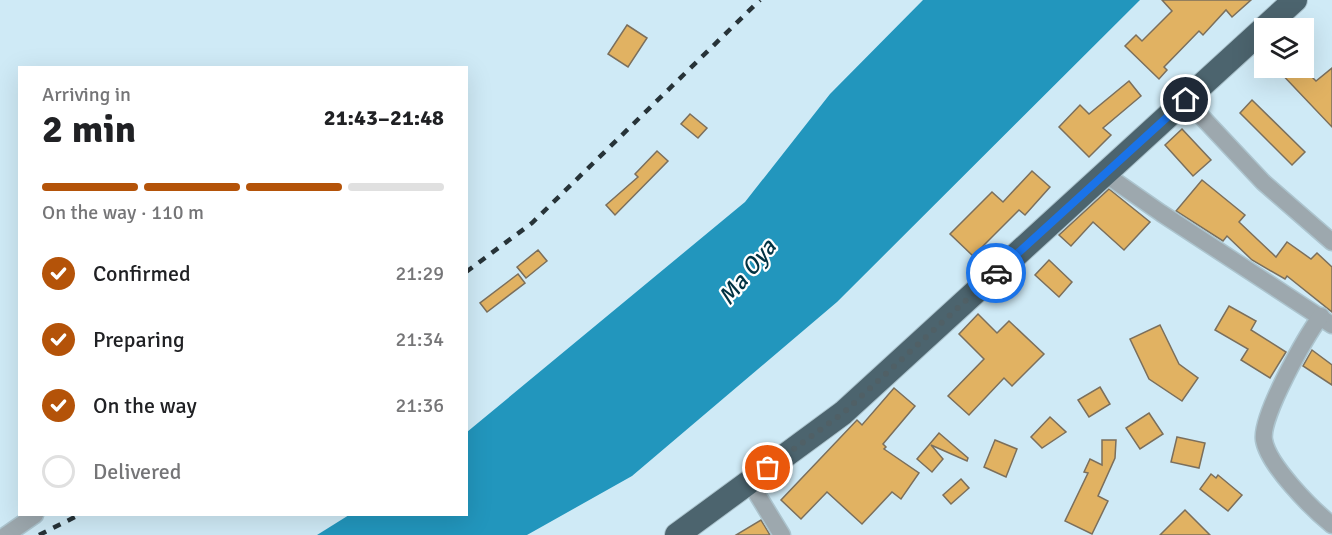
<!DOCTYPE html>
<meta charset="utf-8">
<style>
body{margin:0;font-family:Signika,sans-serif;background:#f6f6f6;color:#202124;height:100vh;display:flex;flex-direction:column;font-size:22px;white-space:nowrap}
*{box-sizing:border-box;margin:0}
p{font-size:20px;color:#757577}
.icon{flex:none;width:33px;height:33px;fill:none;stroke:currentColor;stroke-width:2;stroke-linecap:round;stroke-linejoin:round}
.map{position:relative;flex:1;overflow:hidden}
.side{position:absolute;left:18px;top:66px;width:450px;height:450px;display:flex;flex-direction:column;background:#fff;border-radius:0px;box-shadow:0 6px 24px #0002}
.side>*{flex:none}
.fabs{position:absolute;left:1254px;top:18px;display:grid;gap:12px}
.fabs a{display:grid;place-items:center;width:60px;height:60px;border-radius:0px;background:#fff;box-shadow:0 6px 24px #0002;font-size:30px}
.pin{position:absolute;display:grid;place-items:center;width:51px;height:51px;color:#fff;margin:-26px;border:3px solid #fff;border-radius:50%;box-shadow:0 2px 6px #0007}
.courier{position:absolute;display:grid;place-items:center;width:60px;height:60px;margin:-30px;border:4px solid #1a73e8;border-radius:50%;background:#fff;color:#222;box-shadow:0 2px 8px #0007}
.headline em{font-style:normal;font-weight:700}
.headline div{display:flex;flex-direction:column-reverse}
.headline{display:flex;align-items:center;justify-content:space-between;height:102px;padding:0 24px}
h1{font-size:39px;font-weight:700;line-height:45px}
.bar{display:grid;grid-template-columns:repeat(4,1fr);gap:9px 6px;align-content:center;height:72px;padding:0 24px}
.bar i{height:8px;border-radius:4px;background:#e0e0e0}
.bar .on{background:#b45309}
.bar p{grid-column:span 4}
ol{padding:0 24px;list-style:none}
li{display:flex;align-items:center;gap:18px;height:66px}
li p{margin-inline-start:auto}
li .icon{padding:6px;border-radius:50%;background:#b45309;color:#fff;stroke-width:4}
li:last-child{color:#757577}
li i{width:33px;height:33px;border:3px solid #e0e0e0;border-radius:50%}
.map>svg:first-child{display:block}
.water{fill:#2296bd}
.building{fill:#e1b262;stroke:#7b6f5c;stroke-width:1.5}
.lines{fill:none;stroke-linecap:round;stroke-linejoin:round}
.minor-casing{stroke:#acc4ce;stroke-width:19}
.highway-casing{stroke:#acc4ce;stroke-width:26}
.minor{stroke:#9da8ae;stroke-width:16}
.highway{stroke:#4c646e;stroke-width:24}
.rail{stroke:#273338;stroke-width:4.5;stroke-dasharray:8 8;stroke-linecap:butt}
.done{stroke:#506066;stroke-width:6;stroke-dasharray:0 10.8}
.route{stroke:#1a73e8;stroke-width:8}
.labels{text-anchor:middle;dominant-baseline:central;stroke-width:4.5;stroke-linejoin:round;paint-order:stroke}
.water-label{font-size:24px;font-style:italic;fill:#003242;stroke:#fff}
</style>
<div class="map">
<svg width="1332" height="535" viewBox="0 0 1332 535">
<rect width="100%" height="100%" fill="#cfeaf6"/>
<path class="water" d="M923 0H1140L837 302 632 476 527 535H317L349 515 466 514 467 432 745 202 830 94Z"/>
<g class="building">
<path d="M1162 0H1251L1232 17 1226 10 1203 35 1199 31 1164 67 1167 70 1159 79 1125 46 1136 35 1142 41 1172 11Z"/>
<path d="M627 25 647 38 628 67 608 54Z"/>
<path d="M1276 68H1303L1316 81 1332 68V127Z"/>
<path d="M1129 81 1141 96 1103 128 1111 135 1089 157 1059 127 1080 105 1089 114Z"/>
<path d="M1252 100 1305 152 1292 165 1240 113Z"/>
<path d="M690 114 707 128 698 138 681 124Z"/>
<path d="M1182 129 1211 160 1193 176 1165 145Z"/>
<path d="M657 151 668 161 615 215 606 205 638 177 635 174Z"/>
<path d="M1032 171 1050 187 1025 215 1019 210 973 256 950 234 992 192 1003 202Z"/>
<path d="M1202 180 1245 215 1239 222 1276 257 1287 242 1311 259 1317 253 1332 267V312L1287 276 1285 279 1252 260 1227 236 1223 241 1176 211Z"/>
<path d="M1109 189 1150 222 1124 250 1093 222 1071 246 1059 235Z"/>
<path d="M538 250 547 261 526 278 517 267Z"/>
<path d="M1049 260 1072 282 1059 297 1035 275Z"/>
<path d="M518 274 525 283 487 312 480 303Z"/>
<path d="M1229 306 1256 321 1251 330 1286 352 1270 378 1241 360 1248 349 1215 330Z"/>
<path d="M978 314 997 333 1009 321 1044 354 1012 386 1004 378 969 415 948 396 984 359 959 334Z"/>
<path d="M1160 325 1179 364 1198 378 1182 401 1149 379 1130 339Z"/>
<path d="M1312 350 1332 365V385L1303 366Z"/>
<path d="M1100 387 1110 404 1089 417 1078 400Z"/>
<path d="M894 388 915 406 883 444 886 447 884 449 919 473 901 499 892 492 862 524 827 492 801 519 781 500 857 420 862 425Z"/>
<path d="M1149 413 1163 434 1140 449 1126 428Z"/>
<path d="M1050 417 1066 432 1042 448 1031 437Z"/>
<path d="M939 433 968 458 967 461 931 445 943 459 932 472 917 459Z"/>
<path d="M1177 437 1205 443 1199 468 1171 462Z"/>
<path d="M995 440 1017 449 1006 477 984 467Z"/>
<path d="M1102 440H1116L1115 458 1098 496 1108 501 1092 534 1065 521 1088 473 1084 472 1090 459 1102 465Z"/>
<path d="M1211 474 1216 478 1218 475 1242 495 1228 511 1200 489Z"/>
<path d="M961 479 969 488 951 504 943 495Z"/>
<path d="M1185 510 1210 535H1160Z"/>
<path d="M761 520 770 535H736Z"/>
</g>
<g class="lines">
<defs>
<g id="minor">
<path d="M1186 100 1263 182 1332 242"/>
<path d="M1105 174 1161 213 1332 325"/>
<path d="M1321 316C1306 336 1260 417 1264 440 1268 465 1312 509 1332 525"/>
<path d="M749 481 782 535"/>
<path d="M6 535 35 515"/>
</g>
<path id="highway" d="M677 535 843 413 1295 0"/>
</defs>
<use href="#minor" class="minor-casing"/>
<use href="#highway" class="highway-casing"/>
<use href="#minor" class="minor"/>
<use href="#highway" class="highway"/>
<g class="rail">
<path d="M466 272 532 223 760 0"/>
<path d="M39 535 81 514"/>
</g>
</g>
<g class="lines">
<path class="done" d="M768 468 843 413 996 273"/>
<path class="route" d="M996 273 1186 100"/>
</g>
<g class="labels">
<g class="water-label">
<text transform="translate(747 272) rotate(-51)">Ma Oya</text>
</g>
</g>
</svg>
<div class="fabs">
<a><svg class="icon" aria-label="layers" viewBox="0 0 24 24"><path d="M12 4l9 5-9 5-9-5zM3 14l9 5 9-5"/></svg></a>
</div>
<div class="pin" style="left:768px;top:468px;background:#ea580c"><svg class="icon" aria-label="bag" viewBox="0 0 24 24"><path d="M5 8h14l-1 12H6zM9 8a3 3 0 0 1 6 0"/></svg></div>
<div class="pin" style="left:1186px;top:100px;background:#1f2937"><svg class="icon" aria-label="home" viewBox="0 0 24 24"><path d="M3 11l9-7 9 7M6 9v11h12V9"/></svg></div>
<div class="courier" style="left:996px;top:273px"><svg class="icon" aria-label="car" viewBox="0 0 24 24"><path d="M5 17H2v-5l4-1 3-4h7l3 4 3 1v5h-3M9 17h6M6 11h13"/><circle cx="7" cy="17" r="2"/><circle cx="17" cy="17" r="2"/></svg></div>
<section class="side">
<div class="headline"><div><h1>2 min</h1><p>Arriving in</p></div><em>21:43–21:48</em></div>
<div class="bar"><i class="on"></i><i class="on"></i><i class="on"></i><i></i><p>On the way · 110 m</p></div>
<ol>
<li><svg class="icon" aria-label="check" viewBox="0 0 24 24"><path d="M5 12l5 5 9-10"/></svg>Confirmed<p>21:29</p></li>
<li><svg class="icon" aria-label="check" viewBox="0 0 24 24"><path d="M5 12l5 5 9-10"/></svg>Preparing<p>21:34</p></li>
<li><svg class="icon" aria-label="check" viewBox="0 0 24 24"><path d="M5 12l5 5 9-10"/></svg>On the way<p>21:36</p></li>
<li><i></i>Delivered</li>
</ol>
</section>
</div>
